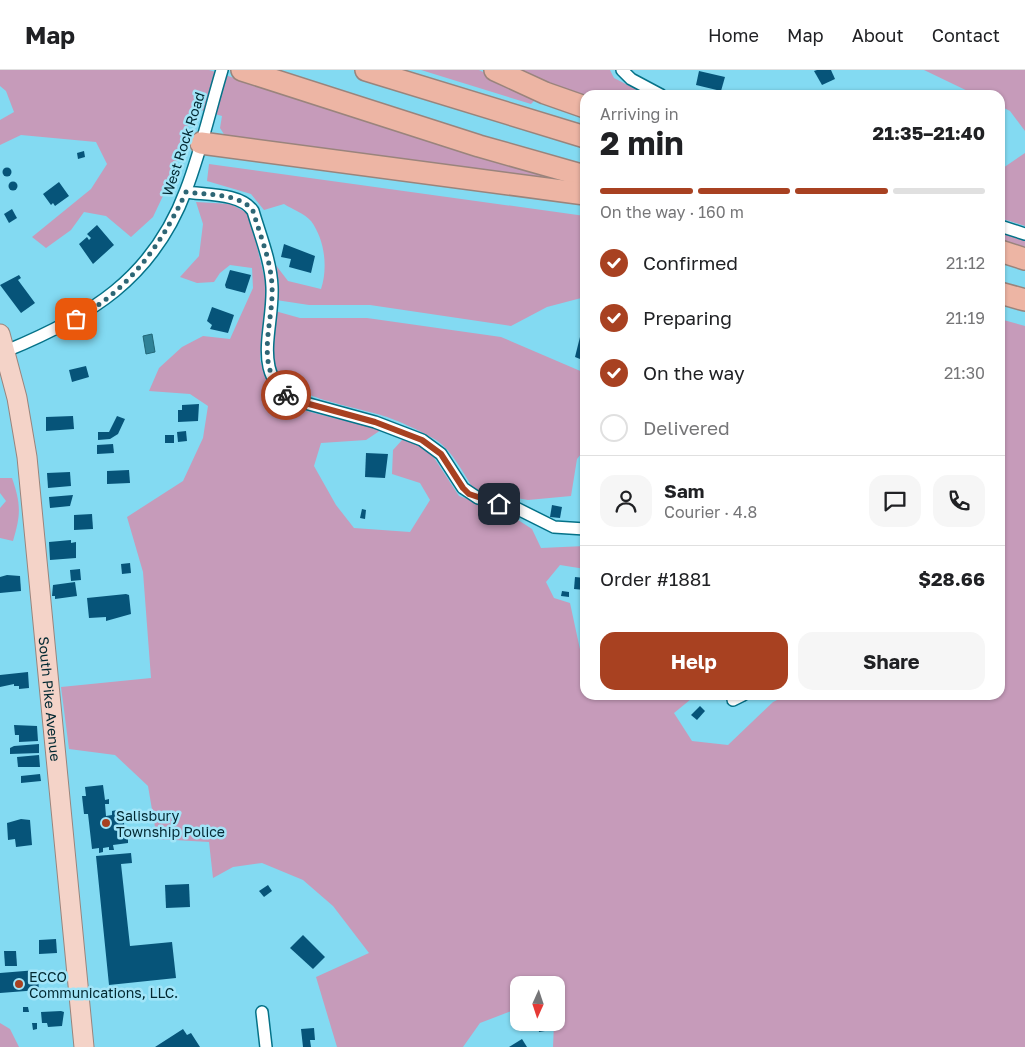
<!DOCTYPE html>
<meta charset="utf-8">
<style>
body{margin:0;font-family:"Golos Text",sans-serif;background:#f6f6f6;color:#202124;height:100vh;display:flex;flex-direction:column;font-size:19px;white-space:nowrap}
*{box-sizing:border-box;margin:0}
p{font-size:16px;color:#757577}
.icon{flex:none;width:28px;height:28px;fill:none;stroke:currentColor;stroke-width:2;stroke-linecap:round;stroke-linejoin:round}
.map{position:relative;flex:1;overflow:hidden}
.side{position:absolute;left:580px;top:20px;width:425px;height:610px;display:flex;flex-direction:column;background:#fff;border-radius:15px;box-shadow:0 1px 4px #0004}
.side>*{flex:none}
.needle{width:32px;rotate:183deg}
.controls{position:absolute;left:510px;top:906px;display:grid;gap:10px}
.controls a{display:grid;place-items:center;width:55px;height:55px;border-radius:10px;background:#fff;box-shadow:0 1px 4px #0004;font-size:25px}
.pin{position:absolute;display:grid;place-items:center;width:42px;height:42px;color:#fff;margin:-21px;border-radius:10px;box-shadow:0 2px 8px #0006}
.courier{position:absolute;display:grid;place-items:center;width:50px;height:50px;margin:-25px;border:4px solid #a84121;border-radius:50%;background:#fff;color:#222;box-shadow:0 1px 6px #0007}
.headline em{font-style:normal;font-weight:700}
.headline div{display:flex;flex-direction:column-reverse}
.headline{display:flex;align-items:center;justify-content:space-between;height:85px;padding:0 20px}
h1{font-size:32px;font-weight:700;line-height:38px}
.bar{display:grid;grid-template-columns:repeat(4,1fr);gap:8px 5px;align-content:center;height:60px;padding:0 20px}
.bar i{height:6px;border-radius:4px;background:#e0e0e0}
.bar .on{background:#a84121}
.bar p{grid-column:span 4}
.line{display:flex;align-items:center;gap:12px;padding:0 20px;border-top:1px solid #e0e0e0}
.line div{flex:1}
.round{display:grid;place-items:center;flex:none;width:52px;height:52px;border-radius:15px;background:#f6f6f6}
ol{padding:0 20px;list-style:none}
li{display:flex;align-items:center;gap:15px;height:55px}
li p{margin-inline-start:auto}
li .icon{padding:5px;border-radius:50%;background:#a84121;color:#fff;stroke-width:4}
li:last-child{color:#757577}
li i{width:28px;height:28px;border:2px solid #e0e0e0;border-radius:50%}
.button{display:flex;gap:10px;margin-top:auto;padding:10px 20px}
.button a{flex:1;height:58px;border-radius:15px;background:#a84121;color:#fff;font-size:20px;font-weight:700;line-height:58px;text-align:center}
.button a+a{background:#f6f6f6;color:#202124}
header{display:flex;align-items:center;gap:30px;box-sizing:border-box;height:70px;padding:0 25px;background:#fff;border-bottom:1px solid #e0e0e0}
header strong{font-size:24px}
nav{display:flex;gap:28px;margin-inline-start:auto;font-size:18px}
.map>svg:first-child{display:block}
.green{fill:#c69bba}
.water{fill:#2f8297;stroke:#216778}
.building{fill:#065479}
.lines{fill:none;stroke-linecap:round;stroke-linejoin:round}
.street-casing{stroke:#057288;stroke-width:14}
.primary-casing{stroke:#9a847c;stroke-width:21}
.highway-casing{stroke:#9a847c;stroke-width:24}
.street{stroke:#fff;stroke-width:11}
.primary{stroke:#f4d3c8;stroke-width:19}
.highway{stroke:#edb5a4;stroke-width:21}
.done{stroke:#2e6675;stroke-width:5;stroke-dasharray:0 9}
.route{stroke:#a84121;stroke-width:6}
.poi-dot{fill:#a84121;stroke:#a2e5f8;stroke-width:2}
.labels{text-anchor:middle;dominant-baseline:central;stroke-width:5;stroke-linejoin:round;paint-order:stroke}
.street-label{font-size:14px;fill:#012831;stroke:#a2e5f8}
.poi-label{font-size:14px;fill:#012831;stroke:#a2e5f8;text-anchor:start}
</style>
<header>
<strong>Map</strong>
<nav><a>Home</a><a>Map</a><a>About</a><a>Contact</a></nav>
</header>
<div class="map">
<svg width="1025" height="977" viewBox="0 0 1025 977">
<rect width="100%" height="100%" fill="#83daf2"/>
<g class="green">
<path d="M0 0H209L585 117 227 69 220 58 222 46 194 38 171 109 153 147 131 167 106 146 84 142 71 160 46 178 32 167 91 119 107 94 96 72 21 65 0 75V50L14 42 6 21 0 16Z"/>
<path d="M421 0H479L537 28 531 34Z"/>
<path d="M511 0H610L614 8 647 25H585V32Z"/>
<path d="M924 0H1025V61L1010 41 1000 36V25H976Z"/>
<path d="M1025 83V156L1000 148V100Z"/>
<path d="M209 94 585 146V227L547 237 511 256 370 235H309L276 230 279 212 275 194 288 211 321 219C328 198 325 170 311 151 305 144 292 139 284 134L264 140 251 124 207 111Z"/>
<path d="M196 132 231 134 249 144 267 218 260 290 271 323 291 337 381 360 366 370 321 373 314 396 336 435 354 458 410 462 430 430 420 413 392 404 393 380 403 369 429 380 459 426 504 441 532 459 541 478 585 476V499L560 495 546 512 554 528 570 533 581 584 585 585V625H696L674 643 692 671 728 675 773 632 787 625H1000V249L1025 256V977H553L554 953 556 952V915H519V940H514L480 953 463 977H337L316 907 369 883 333 836 303 810 262 793 233 797 213 808 209 772 157 769 148 716 115 685 69 679 61 617 151 608 143 502 127 447 183 411 203 368 208 336 190 324 149 321 159 298 182 277 203 266 230 269 253 218 252 198 230 195 220 203 214 212 197 213 180 207 199 186 203 154Z"/>
<path d="M1000 162 1025 170V181L1000 173Z"/>
<path d="M275 241 300 248H367L501 267 585 303V379L577 389 571 426 528 430 475 421C464 405 453 381 436 370 421 361 393 348 377 344 351 336 286 326 274 299 268 286 274 256 275 241Z"/>
<path d="M0 408H12C21 434 21 444 13 471L0 468V438L6 431 0 423Z"/>
<path d="M0 953 10 959 19 977H0Z"/>
</g>
<path class="water" d="M152 264 155 282 146 284 143 266Z"/>
<g class="building">
<path d="M817 0H831L835 9 822 15 814 1Z"/>
<path d="M699 1 725 7 721 21 696 15Z"/>
<path d="M84 81 85 87 78 89 77 83Z"/>
<circle cx="7" cy="102" r="4.5"/>
<circle cx="13" cy="116" r="4.5"/>
<path d="M59 112 69 126 55 136 53 133 51 135 43 124Z"/>
<path d="M12 139 17 148 9 153 4 144Z"/>
<path d="M97 155 114 175 93 194 79 174 87 167 89 170 91 168 87 164Z"/>
<path d="M284 174 315 186 311 203 289 197 291 189 281 187Z"/>
<path d="M230 200 251 205 245 223 226 218 225 215Z"/>
<path d="M19 205 21 208 18 210 35 233 21 243 0 215Z"/>
<path d="M212 237 234 245 228 263 210 259 212 255 207 251Z"/>
<path d="M581 263 585 264V291L575 287Z"/>
<path d="M86 296 89 307 72 312 69 300Z"/>
<path d="M199 334 198 351 178 352V340H182V335Z"/>
<path d="M73 346 74 359 46 361V347Z"/>
<path d="M117 346 125 349 118 364 110 369 98 370V362H109Z"/>
<path d="M186 361 187 371 178 372 177 362Z"/>
<rect x="165" y="365" width="9" height="8"/>
<path d="M113 374 114 383 97 384V375Z"/>
<path d="M366 383 388 384 385 408 365 407Z"/>
<path d="M129 400 130 413 107 414V401Z"/>
<path d="M70 402 71 416 48 418 47 403Z"/>
<path d="M73 425 70 436 50 438 49 427Z"/>
<path d="M582 433H585V448L580 447Z"/>
<path d="M552 435 562 437 560 448 550 447Z"/>
<path d="M362 439 366 440 365 449 360 448Z"/>
<path d="M92 444 93 459 74 460V445Z"/>
<path d="M71 470V473L76 472V488L50 490 49 472Z"/>
<path d="M130 493 131 503 122 504 121 494Z"/>
<path d="M80 499 81 510 71 511 70 500Z"/>
<path d="M7 505 20 506 21 521 0 523V507Z"/>
<path d="M575 507 585 508V520L574 519Z"/>
<path d="M75 512 77 526 55 529V526H52L53 515Z"/>
<path d="M562 521 569 522V527L561 526Z"/>
<path d="M126 524 129 525 131 544 106 551V547L89 548 87 528Z"/>
<path d="M28 602 29 618 19 619V616H14V614L0 617V605Z"/>
<path d="M700 636 705 641 697 650 691 645Z"/>
<path d="M14 655 37 656 38 671 19 672V665H15Z"/>
<path d="M39 674V683L10 684V678L14 676Z"/>
<path d="M39 685 40 697H18L17 687Z"/>
<path d="M40 704 41 711 21 713V706Z"/>
<path d="M103 715 105 730 109 729V734H105L106 746 112 745V741L122 739 125 760H128V773L113 775 114 780H109V777L103 778V782L99 783V778L92 779 88 744H84L82 726H86L85 717Z"/>
<path d="M21 749 30 750 32 775 16 777 15 769 8 770 7 753Z"/>
<path d="M131 783 132 793 121 794 130 876 172 872 176 908 109 915 96 786Z"/>
<path d="M189 814 190 837 166 838 165 815Z"/>
<path d="M268 815 272 821 264 827 259 821Z"/>
<path d="M303 865 325 887 313 899 290 878Z"/>
<path d="M56 869 57 883 39 884V870Z"/>
<path d="M4 881H16L17 896H5Z"/>
<path d="M37 900 40 908H38L39 920 0 923V903Z"/>
<path d="M23 937H28L29 942H23Z"/>
<path d="M61 941 64 942 62 956 48 957 47 953H42L41 942Z"/>
<path d="M32 953H37V959L33 960Z"/>
<path d="M544 953 545 961 539 962 538 954Z"/>
<path d="M314 958 315 970H310L311 977H303L301 959Z"/>
<path d="M183 959 187 965 191 963 200 977H155Z"/>
<path d="M522 969 527 977H509Z"/>
</g>
<g class="lines">
<defs>
<g id="street">
<path d="M622 0 631 9 661 25"/>
<path d="M186 122C206 125 241 123 253 141 260 165 271 191 272 217 274 260 249 307 298 331L375 352 422 370 441 384 463 418 478 428 514 437 554 457 585 459"/>
<path d="M1000 156 1025 164"/>
<path d="M6 281C89 247 153 209 186 120 201 81 210 40 222 0"/>
<path d="M733 630 743 625"/>
<path d="M262 942 266 977"/>
</g>
<g id="primary">
<path id="s1" d="M0 264 17 328 27 387 84 977"/>
</g>
<g id="highway">
<path d="M242 0 479 76 585 106"/>
<path d="M366 0 585 67"/>
<path d="M495 0 545 23 585 37"/>
<path d="M201 73 585 124"/>
<path d="M1000 181 1025 189"/>
<path d="M1000 223 1025 230"/>
</g>
</defs>
<use href="#street" class="street-casing"/>
<use href="#primary" class="primary-casing"/>
<use href="#highway" class="highway-casing"/>
<use href="#street" class="street"/>
<use href="#primary" class="primary"/>
<use href="#highway" class="highway"/>
</g>
<g class="lines">
<path class="done" d="M76 249C129 220 161 175 186 122 206 125 241 123 253 141 260 165 271 191 272 216 274 253 253 296 286 325"/>
<path class="route" d="M286 325 298 331 375 352 422 370 441 384 463 418 469 424 499 434"/>
</g>
<g class="poi-dot">
<circle cx="106" cy="753" r="5"/>
<circle cx="19" cy="914" r="5"/>
</g>
<g class="labels">
<g class="street-label">
<text transform="translate(183 74) rotate(-72)">West Rock Road</text>
<text stroke="none"><textPath href="#s1" startOffset="369">South Pike Avenue</textPath></text>
</g>
<g class="poi-label">
<text x="116" y="745">Salisbury<tspan x="116" dy="16">Township Police</tspan></text>
<text x="29" y="906">ECCO<tspan x="29" dy="16">Communications, LLC.</tspan></text>
</g>
</g>
</svg>
<div class="controls">
<a><svg class="needle" viewBox="-14 -14 28 28"><path d="M0-13l5 13h-10z" fill="#e53935"/><path d="M0 13l5-13h-10z" fill="#757577"/></svg></a>
</div>
<div class="pin" style="left:76px;top:249px;background:#ea580c"><svg class="icon" aria-label="bag" viewBox="0 0 24 24"><path d="M5 8h14l-1 12H6zM9 8a3 3 0 0 1 6 0"/></svg></div>
<div class="pin" style="left:499px;top:434px;background:#1f2937"><svg class="icon" aria-label="home" viewBox="0 0 24 24"><path d="M3 11l9-7 9 7M6 9v11h12V9"/></svg></div>
<div class="courier" style="left:286px;top:325px"><svg class="icon" aria-label="bike" viewBox="0 0 24 24"><circle cx="6" cy="16" r="4"/><circle cx="18" cy="16" r="4"/><path d="M6 16l4-8h5l3 8M10 8l3 8H6M13 5h3"/></svg></div>
<section class="side">
<div class="headline"><div><h1>2 min</h1><p>Arriving in</p></div><em>21:35–21:40</em></div>
<div class="bar"><i class="on"></i><i class="on"></i><i class="on"></i><i></i><p>On the way · 160 m</p></div>
<ol>
<li><svg class="icon" aria-label="check" viewBox="0 0 24 24"><path d="M5 12l5 5 9-10"/></svg>Confirmed<p>21:12</p></li>
<li><svg class="icon" aria-label="check" viewBox="0 0 24 24"><path d="M5 12l5 5 9-10"/></svg>Preparing<p>21:19</p></li>
<li><svg class="icon" aria-label="check" viewBox="0 0 24 24"><path d="M5 12l5 5 9-10"/></svg>On the way<p>21:30</p></li>
<li><i></i>Delivered</li>
</ol>
<div class="line" style="height:90px"><a class="round"><svg class="icon" aria-label="person" viewBox="0 0 24 24"><circle cx="12" cy="8" r="4"/><path d="M4 21q1-7 8-7t8 7"/></svg></a><div><b>Sam</b><p>Courier · 4.8</p></div><a class="round"><svg class="icon" aria-label="chat" viewBox="0 0 24 24"><path d="M4 5h16v11H9l-5 4z"/></svg></a><a class="round"><svg class="icon" aria-label="phone" viewBox="0 0 24 24"><path d="M5 4h4l2 5-3 2q2 4 5 5l2-3 5 2v4C11 20 4 13 5 4z"/></svg></a></div>
<div class="line" style="height:65px"><div>Order #1881</div><b>$28.66</b></div>
<div class="button"><a>Help</a><a>Share</a></div>
</section>
</div>
